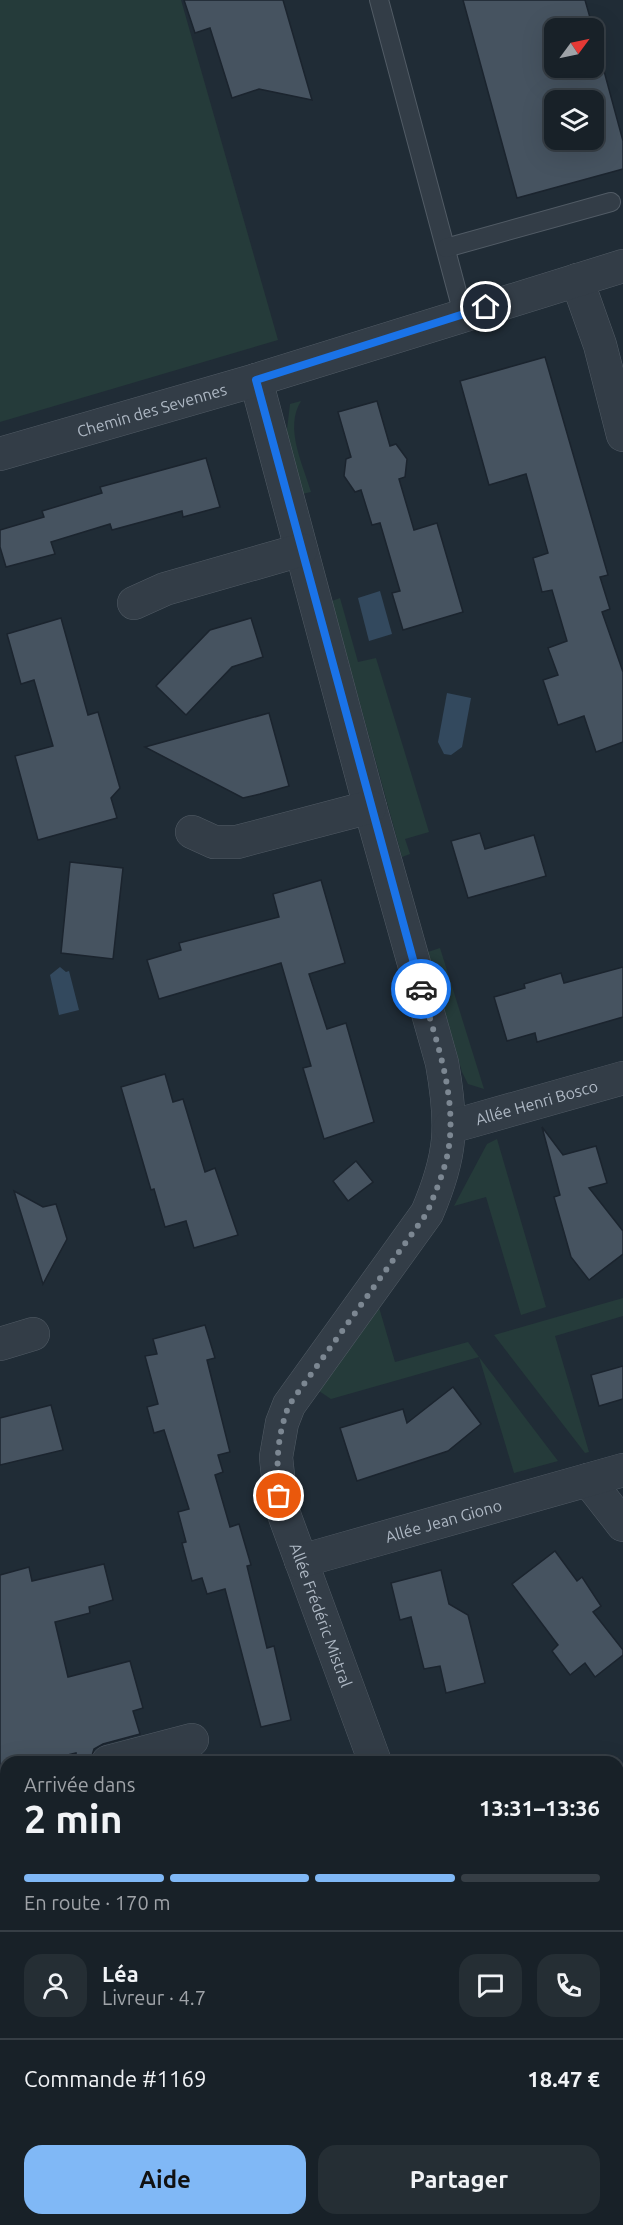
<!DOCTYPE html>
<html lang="fr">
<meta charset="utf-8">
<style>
body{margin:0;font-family:Ubuntu,sans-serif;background:#252e34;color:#f1f3f6;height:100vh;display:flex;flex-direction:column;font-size:22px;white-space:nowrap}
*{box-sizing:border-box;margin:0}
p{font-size:20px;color:#9fa3a8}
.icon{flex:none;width:33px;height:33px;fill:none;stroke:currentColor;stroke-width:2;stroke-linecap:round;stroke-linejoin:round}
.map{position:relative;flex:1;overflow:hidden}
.panel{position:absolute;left:0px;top:1756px;width:624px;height:470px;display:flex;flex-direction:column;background:#182128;border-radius:18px 18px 0 0;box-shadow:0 6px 24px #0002,0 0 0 2px #363e45}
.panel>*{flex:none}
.needle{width:39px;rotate:57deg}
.tools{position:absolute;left:544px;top:18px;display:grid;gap:12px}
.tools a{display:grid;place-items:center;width:60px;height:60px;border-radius:12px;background:#182128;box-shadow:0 6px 24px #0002,0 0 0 2px #363e45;font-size:30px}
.pin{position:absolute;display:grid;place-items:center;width:51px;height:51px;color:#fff;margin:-26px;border:3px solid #fff;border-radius:50%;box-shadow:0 2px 6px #0007}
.courier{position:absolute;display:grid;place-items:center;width:60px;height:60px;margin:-30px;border:4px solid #1a73e8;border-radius:50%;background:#fff;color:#222;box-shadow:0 2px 8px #0007}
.head em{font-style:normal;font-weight:700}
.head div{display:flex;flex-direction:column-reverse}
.head{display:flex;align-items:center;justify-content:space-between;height:102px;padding:0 24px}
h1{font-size:39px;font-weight:700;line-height:45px}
.bar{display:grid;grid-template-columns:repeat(4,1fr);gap:9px 6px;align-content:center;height:72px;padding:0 24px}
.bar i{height:8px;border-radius:4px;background:#363e45}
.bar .on{background:#80b8f6}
.bar p{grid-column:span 4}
.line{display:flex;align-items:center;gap:15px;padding:0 24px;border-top:2px solid #363e45}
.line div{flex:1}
.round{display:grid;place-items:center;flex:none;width:63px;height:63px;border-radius:18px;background:#252e34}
.primary-button{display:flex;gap:12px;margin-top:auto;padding:12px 24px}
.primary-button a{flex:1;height:69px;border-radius:18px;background:#80b8f6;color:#111;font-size:24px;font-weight:700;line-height:69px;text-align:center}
.primary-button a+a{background:#252e34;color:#f1f3f6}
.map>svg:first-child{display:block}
.green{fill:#253b3a}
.water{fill:#33495e}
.building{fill:#465360;stroke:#1b242e;stroke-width:1.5;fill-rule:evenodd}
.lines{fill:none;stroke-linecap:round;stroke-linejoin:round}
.lane-casing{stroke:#515b65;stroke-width:20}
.street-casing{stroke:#515b65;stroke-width:34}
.lane{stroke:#333d47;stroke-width:18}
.street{stroke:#333d47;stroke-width:33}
.done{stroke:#7c8792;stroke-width:6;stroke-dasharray:0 10.8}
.route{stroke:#1a73e8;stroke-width:8}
.labels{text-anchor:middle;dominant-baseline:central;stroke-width:5;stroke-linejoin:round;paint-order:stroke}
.street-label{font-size:16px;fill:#aeb8c4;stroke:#19222b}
</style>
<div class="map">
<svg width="623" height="2225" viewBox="0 0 623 2225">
<rect width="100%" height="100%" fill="#202c36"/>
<g class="green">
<path d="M0 0H181L278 340 0 422Z"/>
<path d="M301 401C284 428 303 464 311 492L302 494 286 438 290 404Z"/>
<path d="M340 598 358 662 376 658 429 832 405 839 410 854 402 857 332 601Z"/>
<path d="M440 948 484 1089 468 1084 462 1072 428 952Z"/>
<path d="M497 1139 546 1307 521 1315 486 1197 454 1206 487 1144Z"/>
<path d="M623 1298V1316L555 1336 589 1452 585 1453 494 1335Z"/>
<path d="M378 1304 395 1362 468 1342 479 1357 558 1461 514 1473 479 1357 331 1399 316 1389Z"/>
</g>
<g class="water">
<path d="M380 591 392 634 369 641 358 598Z"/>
<path d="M447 693 471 698 462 747 451 755 444 754 438 742Z"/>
<path d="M60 967 66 972 69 971 79 1010 59 1015 50 975Z"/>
</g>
<g class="building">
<path d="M184 0H283L312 100 259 89 232 98 210 28 195 33Z"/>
<path d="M463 0H585L593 28H555V68H594V34L623 141V169L517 198ZM555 100H594V140H555Z"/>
<path d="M545 357 608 575 600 577 610 609 602 612 623 672V742L596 752 584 716 558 725 543 680 558 675 548 648 567 641 552 590 542 592 533 558 548 553 526 474 489 485 460 381Z"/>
<path d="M377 401 390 446 396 444 407 459 405 477 399 479 414 530 437 523 463 612 403 630 392 593 400 591 380 523 372 525 361 490 355 492 344 476 346 459 351 457 338 412Z"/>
<path d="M206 458 220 507 183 517 182 511 112 530 110 524 51 542 55 554 6 567 0 547V530L44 517 42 511 102 493 100 487Z"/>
<path d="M61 618 88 715 98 712 120 788 111 798 117 818 38 840 15 756 53 746 34 680 21 684 7 634Z"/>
<path d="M251 618 263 657 232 667 186 715 156 686 210 630Z"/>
<path d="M269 713 289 786 260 794 243 798 145 747Z"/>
<path d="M480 833 485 849 534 835 546 876 468 898 451 841Z"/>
<path d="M70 862 123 868 113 959 61 953Z"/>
<path d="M321 880 345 963 309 974 327 1029 346 1023 374 1122 324 1139 303 1068 311 1066 281 963 159 999 147 960 181 950 179 943 279 917 273 894Z"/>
<path d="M623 967V1017L537 1042 535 1033 507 1041 494 997 525 988 524 984 561 973 564 983Z"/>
<path d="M165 1074 173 1102 183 1099 205 1172 215 1168 238 1235 194 1248 186 1221 165 1227 154 1189 151 1190 121 1087Z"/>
<path d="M542 1127 563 1155 596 1146 607 1183 589 1188 623 1231V1254L589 1280 571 1257 554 1197 560 1195Z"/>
<path d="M356 1161 373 1182 348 1201 333 1181Z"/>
<path d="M14 1191 43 1207 56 1204 67 1239 43 1284Z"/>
<path d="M205 1325 215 1358 207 1360 230 1452 218 1455 223 1472 215 1475 230 1527 239 1524 251 1565 247 1566 267 1648 274 1646 291 1720 261 1727 225 1589 207 1594 202 1578 192 1581 182 1543 186 1542 178 1512 189 1509 164 1430 154 1433 147 1407 158 1404 145 1356 157 1354 153 1339Z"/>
<path d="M623 1366V1399L599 1406 591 1375Z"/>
<path d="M453 1387 481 1424 448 1451 357 1481 340 1428 403 1409 407 1423Z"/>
<path d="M51 1405 63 1450 0 1465V1418Z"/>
<path d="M555 1551 577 1581 582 1577 601 1606 593 1612 623 1650V1655L595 1677 585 1663 570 1675 552 1651 558 1645 512 1584Z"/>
<path d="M104 1564 113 1600 89 1607 90 1613 55 1622 68 1677 130 1661 143 1708 133 1711 140 1734 103 1744 94 1749 90 1762H77L76 1753 39 1762H6V1771H0V1575L29 1567 32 1581Z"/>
<path d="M441 1570 449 1604 468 1615 485 1683 446 1693 440 1666 424 1669 411 1617 400 1620 391 1583Z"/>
</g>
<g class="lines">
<defs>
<g id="lane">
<path d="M379 0 463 314"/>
<path d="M446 248 611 202"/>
<path d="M618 2028 623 2015"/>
<path d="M618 2092 623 2091"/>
<path d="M526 2220 527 2225"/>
</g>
<g id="street">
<path d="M577 280 600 345 623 435"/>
<path id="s1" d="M256 380 370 807 442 1063C453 1125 452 1155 427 1213L289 1405 282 1423 276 1457 280 1495 285 1517 375 1762"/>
<path id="s2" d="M0 454 256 380 623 266"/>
<path d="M134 603 165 589 301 550"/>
<path d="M192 832 214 842H237L370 807"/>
<path id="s3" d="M450 1127 623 1078"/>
<path d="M0 1344 33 1334"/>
<path d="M588 1480 623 1525"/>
<path id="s4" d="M301 1561 623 1470"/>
<path d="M108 1762 192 1740"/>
<path d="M0 1791 6 1789"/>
<path d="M0 2047 6 2046"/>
<path d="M185 2225 189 2220"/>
</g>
</defs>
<use href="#lane" class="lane-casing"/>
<use href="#street" class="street-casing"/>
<use href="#lane" class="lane"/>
<use href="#street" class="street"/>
</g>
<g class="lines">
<path class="done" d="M279 1496C276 1462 277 1436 289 1405L427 1213C435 1193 444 1173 448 1152 458 1098 436 1040 421 989"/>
<path class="route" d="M421 989 256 380 486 307"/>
</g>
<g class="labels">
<g class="street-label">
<text stroke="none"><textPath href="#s2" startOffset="158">Chemin des Sevennes</textPath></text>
<text stroke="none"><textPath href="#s3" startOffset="90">Allée Henri Bosco</textPath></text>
<text stroke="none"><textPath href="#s4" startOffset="148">Allée Jean Giono</textPath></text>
<text stroke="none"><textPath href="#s1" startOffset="1317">Allée Frédéric Mistral</textPath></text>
</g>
</g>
</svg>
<div class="tools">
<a><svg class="needle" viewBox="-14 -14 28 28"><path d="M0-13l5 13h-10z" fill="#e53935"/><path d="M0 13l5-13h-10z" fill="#9fa3a8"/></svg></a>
<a><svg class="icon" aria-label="layers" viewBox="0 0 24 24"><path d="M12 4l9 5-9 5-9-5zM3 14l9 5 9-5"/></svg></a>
</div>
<div class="pin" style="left:279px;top:1496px;background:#ea580c"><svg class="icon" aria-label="bag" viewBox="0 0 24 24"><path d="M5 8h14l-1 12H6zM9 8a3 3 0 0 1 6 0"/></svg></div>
<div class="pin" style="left:486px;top:307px;background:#1f2937"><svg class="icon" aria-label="home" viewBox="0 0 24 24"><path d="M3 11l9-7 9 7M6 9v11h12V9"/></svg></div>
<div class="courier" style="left:421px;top:989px"><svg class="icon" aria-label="car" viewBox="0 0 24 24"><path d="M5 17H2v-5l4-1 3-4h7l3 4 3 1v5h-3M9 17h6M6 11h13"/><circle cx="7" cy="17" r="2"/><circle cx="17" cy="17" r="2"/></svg></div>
<section class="panel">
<div class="head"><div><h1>2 min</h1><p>Arrivée dans</p></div><em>13:31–13:36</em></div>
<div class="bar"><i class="on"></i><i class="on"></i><i class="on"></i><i></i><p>En route · 170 m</p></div>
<div class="line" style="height:108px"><a class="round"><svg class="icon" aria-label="person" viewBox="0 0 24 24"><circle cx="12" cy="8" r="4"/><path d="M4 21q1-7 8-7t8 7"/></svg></a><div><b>Léa</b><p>Livreur · 4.7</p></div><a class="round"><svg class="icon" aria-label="chat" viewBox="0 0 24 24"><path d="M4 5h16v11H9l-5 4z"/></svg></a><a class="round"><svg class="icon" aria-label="phone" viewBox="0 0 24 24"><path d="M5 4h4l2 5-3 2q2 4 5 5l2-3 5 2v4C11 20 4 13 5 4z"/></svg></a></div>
<div class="line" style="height:78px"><div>Commande #1169</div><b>18.47 €</b></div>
<div class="primary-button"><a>Aide</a><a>Partager</a></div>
</section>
</div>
